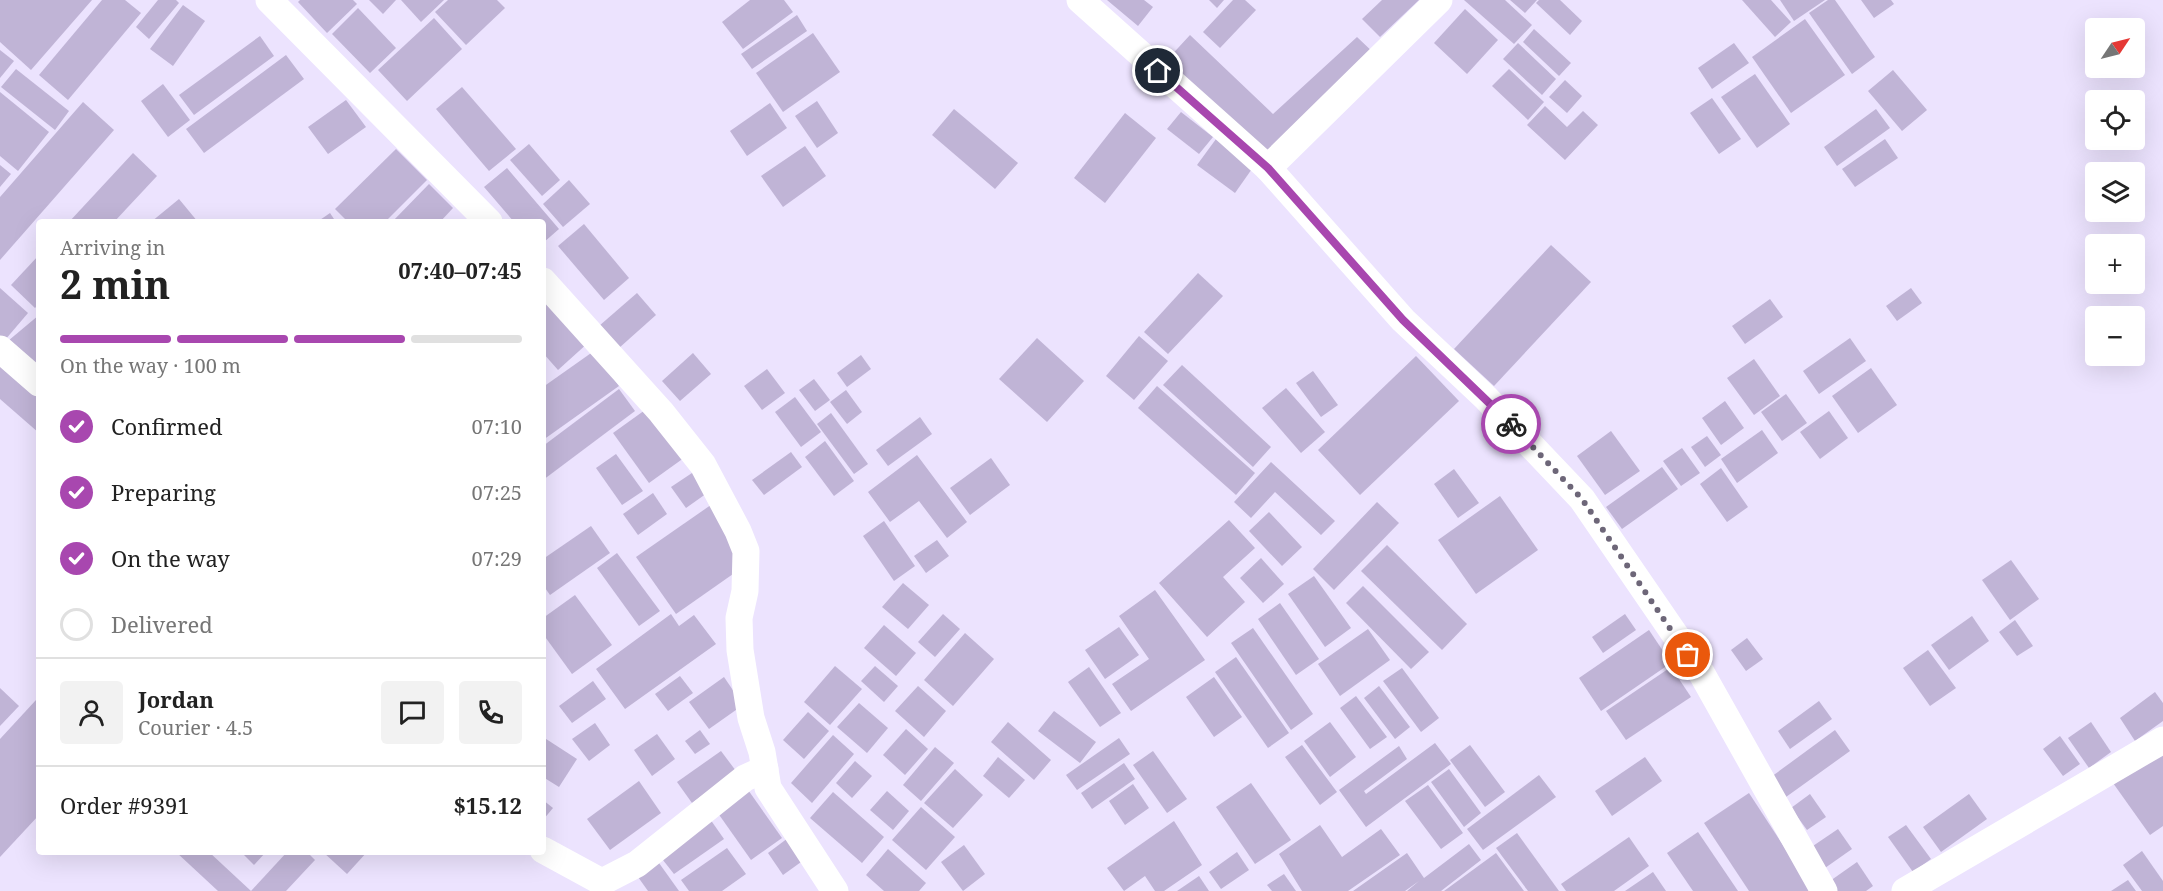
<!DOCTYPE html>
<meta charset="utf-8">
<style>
body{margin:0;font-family:"Noto Serif",serif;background:#f2f2f2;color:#222;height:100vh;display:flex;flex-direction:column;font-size:22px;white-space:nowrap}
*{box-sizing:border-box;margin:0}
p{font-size:20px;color:#767676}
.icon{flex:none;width:33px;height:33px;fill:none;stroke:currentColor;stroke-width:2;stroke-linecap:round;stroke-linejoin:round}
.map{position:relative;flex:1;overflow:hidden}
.drawer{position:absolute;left:36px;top:219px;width:510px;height:636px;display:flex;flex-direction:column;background:#fff;border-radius:6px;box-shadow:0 6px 24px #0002}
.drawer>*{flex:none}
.needle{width:39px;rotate:55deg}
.fabs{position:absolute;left:2085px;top:18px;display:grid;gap:12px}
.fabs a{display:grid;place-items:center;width:60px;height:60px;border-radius:6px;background:#fff;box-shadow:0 6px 24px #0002;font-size:30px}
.pin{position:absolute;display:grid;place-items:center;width:51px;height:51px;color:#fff;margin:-26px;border:3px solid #fff;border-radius:50%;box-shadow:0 2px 6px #0007}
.courier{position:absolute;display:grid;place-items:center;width:60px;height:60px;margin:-30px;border:4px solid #a847af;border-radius:50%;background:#fff;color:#222;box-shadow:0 2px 8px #0007}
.headline em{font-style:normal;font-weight:700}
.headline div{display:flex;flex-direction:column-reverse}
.headline{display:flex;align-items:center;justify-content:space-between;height:102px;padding:0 24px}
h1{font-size:39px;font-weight:700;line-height:45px}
.bar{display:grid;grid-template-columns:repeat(4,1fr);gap:9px 6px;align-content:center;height:72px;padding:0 24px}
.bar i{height:8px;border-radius:4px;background:#e0e0e0}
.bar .active{background:#a847af}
.bar p{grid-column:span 4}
.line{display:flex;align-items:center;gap:15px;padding:0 24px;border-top:2px solid #e0e0e0}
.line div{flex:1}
.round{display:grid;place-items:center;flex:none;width:63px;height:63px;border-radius:6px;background:#f2f2f2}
ol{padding:0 24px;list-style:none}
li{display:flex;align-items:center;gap:18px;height:66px}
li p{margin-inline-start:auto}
li .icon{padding:6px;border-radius:50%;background:#a847af;color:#fff;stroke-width:4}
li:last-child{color:#767676}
li i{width:33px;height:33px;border:3px solid #e0e0e0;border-radius:50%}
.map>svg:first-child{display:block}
.building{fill:#c0b4d6}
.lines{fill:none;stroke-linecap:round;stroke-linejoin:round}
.minor{stroke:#fff;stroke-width:27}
.done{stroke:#6d6678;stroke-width:6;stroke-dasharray:0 10.8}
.route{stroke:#a847af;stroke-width:8}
</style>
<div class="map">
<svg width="2163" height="891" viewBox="0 0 2163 891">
<rect width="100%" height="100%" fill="#ece3fe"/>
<g class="building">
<path d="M0 0H92L31 70 0 42Z"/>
<path d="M102 0H125L141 13 68 100 39 75Z"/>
<path d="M158 0H176L179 3 149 39 136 27Z"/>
<path d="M300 0H353L357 4 327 33 298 2Z"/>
<path d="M369 0H396L383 14Z"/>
<path d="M401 0H444L421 22Z"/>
<path d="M448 0H497L505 8 466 45 435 12Z"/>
<path d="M750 0H784L793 12 743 49 722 22Z"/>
<path d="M1107 0H1144L1153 7 1138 26Z"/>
<path d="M1209 0H1224L1217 8Z"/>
<path d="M1233 0H1245L1256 10 1220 48 1203 32Z"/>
<path d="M1382 0H1419L1380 37 1362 19Z"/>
<path d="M1464 0H1505L1532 25 1514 44Z"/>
<path d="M1510 0H1537L1525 13Z"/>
<path d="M1539 0H1560L1582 21 1570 35 1536 3Z"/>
<path d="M1742 0H1771L1791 22 1775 37Z"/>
<path d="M1780 0H1825L1794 21Z"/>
<path d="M1828 0H1835L1875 57 1852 74 1809 13Z"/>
<path d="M1861 0H1891L1894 4 1874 18Z"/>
<path d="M183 5 205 21 173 66 150 49Z"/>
<path d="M358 8 396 48 370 73 332 34Z"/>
<path d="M1465 9 1498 40 1467 74 1434 43Z"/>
<path d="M797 15 807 31 752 69 741 54Z"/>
<path d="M434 18 462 49 407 101 378 70Z"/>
<path d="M1805 19 1845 75 1791 113 1752 57Z"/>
<path d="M1534 29 1571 63 1559 76 1523 42Z"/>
<path d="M813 33 840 72 783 112 756 73Z"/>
<path d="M1190 35 1273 114 1357 37 1377 56 1268 157 1166 61Z"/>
<path d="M260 36 274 56 194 115 179 95Z"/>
<path d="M1518 43 1556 79 1542 95 1503 59Z"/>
<path d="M1734 43 1749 63 1712 89 1698 68Z"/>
<path d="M0 50 14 61 0 78Z"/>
<path d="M286 55 304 79 204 153 186 129Z"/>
<path d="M16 69 69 111 55 130 1 87Z"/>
<path d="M1509 69 1544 102 1528 120 1492 86Z"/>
<path d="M1893 70 1927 110 1902 131 1868 91Z"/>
<path d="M1755 74 1790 124 1757 148 1721 97Z"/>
<path d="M1565 80 1582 96 1567 113 1549 97Z"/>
<path d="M163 84 190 120 168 137 141 101Z"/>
<path d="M462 87 516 149 489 171 436 109Z"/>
<path d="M0 92 49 132 18 171 0 156Z"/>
<path d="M1712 98 1741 139 1719 154 1690 113Z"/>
<path d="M346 100 366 127 328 154 308 127Z"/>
<path d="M817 101 838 133 817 148 795 116Z"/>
<path d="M83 102 114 130 0 260V197Z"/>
<path d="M770 103 787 128 747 156 730 131Z"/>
<path d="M1545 106 1567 127 1583 111 1598 125 1565 160 1527 125Z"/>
<path d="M954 109 1018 163 995 189 932 135Z"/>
<path d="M1876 109 1890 128 1837 166 1824 147Z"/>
<path d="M1181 112 1213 137 1199 154 1167 129Z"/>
<path d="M1125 113 1156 138 1105 203 1074 178Z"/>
<path d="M1216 139 1254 166 1235 193 1197 165Z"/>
<path d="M1885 139 1898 158 1855 187 1842 169Z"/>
<path d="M529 144 560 180 542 196 510 160Z"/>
<path d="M805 146 826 176 783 207 761 176Z"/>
<path d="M396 149 427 180 385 222H348L335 209Z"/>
<path d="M133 153 157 176 114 222H69Z"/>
<path d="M0 165 11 174 0 187Z"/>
<path d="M507 168 559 229 543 243V222H514L484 187Z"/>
<path d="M569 180 590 204 563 227 543 204Z"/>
<path d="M429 184 453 208 440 222H392Z"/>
<path d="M179 199 198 222H151Z"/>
<path d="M330 213 336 222H317Z"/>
<path d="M584 224 629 278 604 300 558 246Z"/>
<path d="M1551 245 1591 282 1494 386 1454 349Z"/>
<path d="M39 255V304L35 308 11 285Z"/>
<path d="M1198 273 1223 296 1168 354 1144 332Z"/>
<path d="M0 288 28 313 5 340 0 336Z"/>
<path d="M1911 288 1922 303 1897 321 1886 306Z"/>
<path d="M543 290 589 342 558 370 543 353Z"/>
<path d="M637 293 656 315 619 348 599 326Z"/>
<path d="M1770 299 1783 317 1745 344 1732 326Z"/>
<path d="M39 315V378L8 341Z"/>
<path d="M1139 336 1168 361 1134 400 1106 376Z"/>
<path d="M1037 338 1084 381 1047 422 999 379Z"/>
<path d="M1850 338 1866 361 1819 394 1803 371Z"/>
<path d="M594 351 619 386 543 440V387Z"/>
<path d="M693 353 711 374 680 401 662 381Z"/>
<path d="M861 355 871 369 847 387 837 373Z"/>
<path d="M1416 356 1459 401 1360 495 1318 450Z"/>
<path d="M0 358 39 392V433L0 399Z"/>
<path d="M1754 359 1780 396 1754 415 1727 378Z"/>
<path d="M1182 365 1271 447 1253 467 1163 385Z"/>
<path d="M1871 368 1897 405 1858 433 1832 396Z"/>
<path d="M767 369 785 393 762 410 744 386Z"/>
<path d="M1313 371 1338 405 1321 417 1296 383Z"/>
<path d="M814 379 830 400 815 411 799 390Z"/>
<path d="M1157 386 1255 473 1236 495 1138 408Z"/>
<path d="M1286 388 1325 432 1301 453 1262 408Z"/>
<path d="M619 389 635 411 543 480V446Z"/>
<path d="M846 390 862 412 847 424 830 402Z"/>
<path d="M1786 394 1807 423 1782 441 1761 412Z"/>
<path d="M795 397 821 432 801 447 775 412Z"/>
<path d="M1725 401 1744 428 1721 445 1702 418Z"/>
<path d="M652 405 688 455 649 483 613 433Z"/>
<path d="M1829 411 1848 438 1820 459 1800 432Z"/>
<path d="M831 413 868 464 854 474 817 424Z"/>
<path d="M920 417 932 434 888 466 876 450Z"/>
<path d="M1762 430 1778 453 1737 483 1721 459Z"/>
<path d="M1611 431 1640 471 1605 495 1577 456Z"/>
<path d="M1707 436 1721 455 1705 467 1691 447Z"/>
<path d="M825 441 854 481 834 496 805 457Z"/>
<path d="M1682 448 1700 473 1681 486 1663 461Z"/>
<path d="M791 452 802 467 764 495 752 480Z"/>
<path d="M616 454 643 491 622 505 596 468Z"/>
<path d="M917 455 967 522 947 538 919 501 890 522 868 492Z"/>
<path d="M991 458 1010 485 970 515 950 488Z"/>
<path d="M1271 462 1335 521 1321 535 1275 492 1251 518 1234 502Z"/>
<path d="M1662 467 1678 489 1622 529 1606 507Z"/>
<path d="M1721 468 1748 507 1727 522 1700 484Z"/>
<path d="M1454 469 1479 503 1458 518 1434 484Z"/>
<path d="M695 471 710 491 686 508 671 487Z"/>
<path d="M653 493 667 514 638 535 623 514Z"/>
<path d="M1500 496 1538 550 1476 594 1438 540Z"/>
<path d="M718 500 743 567 676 614 636 557Z"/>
<path d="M1377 502 1399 523 1334 590 1313 569Z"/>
<path d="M1269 512 1302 547 1282 566 1249 531Z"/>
<path d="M1229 520 1255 548 1223 577 1245 602 1207 637 1159 583Z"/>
<path d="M884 521 915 566 894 581 863 536Z"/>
<path d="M591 526 610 553 550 595 543 585V559Z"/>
<path d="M937 540 949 556 926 573 914 556Z"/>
<path d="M1387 545 1467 624 1442 650 1361 571Z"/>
<path d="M617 553 660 611 639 626 597 568Z"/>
<path d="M1261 558 1284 584 1263 603 1240 578Z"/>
<path d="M2011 560 2039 599 2010 620 1982 580Z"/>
<path d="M1314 576 1351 628 1325 647 1288 594Z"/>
<path d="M903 583 929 605 908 629 882 607Z"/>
<path d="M1363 586 1429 652 1411 669 1346 603Z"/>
<path d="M1155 590 1205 660 1131 711 1112 684 1149 659 1119 616Z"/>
<path d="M575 595 612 645 572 674 543 634V618Z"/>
<path d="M1280 603 1319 659 1296 675 1258 619Z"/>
<path d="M671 614 679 626 694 615 716 644 625 709 596 669Z"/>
<path d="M943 614 960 629 935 657 918 642Z"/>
<path d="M1625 614 1636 630 1603 653 1592 637Z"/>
<path d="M1972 616 1989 641 1949 670 1931 645Z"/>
<path d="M2015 620 2033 646 2017 656 1999 632Z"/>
<path d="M884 625 916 653 896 676 864 648Z"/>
<path d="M1119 627 1139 655 1105 679 1085 650Z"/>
<path d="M1253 628 1313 714 1291 730 1231 643Z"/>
<path d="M1368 629 1390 660 1340 696 1318 664Z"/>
<path d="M1649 630 1671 663 1601 711 1579 678Z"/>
<path d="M965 633 994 659 953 706 924 680Z"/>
<path d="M1747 638 1763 659 1746 671 1731 650Z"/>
<path d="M1928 650 1956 688 1930 706 1903 668Z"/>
<path d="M1236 657 1289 733 1268 748 1215 672Z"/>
<path d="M835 666 862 689 830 725 804 702Z"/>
<path d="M875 666 898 686 884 702 861 681Z"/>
<path d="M1089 667 1121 713 1100 727 1068 682Z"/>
<path d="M1671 667 1691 697 1626 740 1606 711Z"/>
<path d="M1402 668 1439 718 1421 732 1383 681Z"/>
<path d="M680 676 693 693 668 711 655 694Z"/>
<path d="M724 677 743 705 709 729 689 702Z"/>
<path d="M1214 677 1242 717 1214 737 1186 697Z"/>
<path d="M593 681 606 699 572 723 559 706Z"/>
<path d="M918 686 946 711 924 737 895 711Z"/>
<path d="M1379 686 1410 727 1395 739 1364 698Z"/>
<path d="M0 688 19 706 0 726Z"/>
<path d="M2155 692 2163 703V721L2135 741 2120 718Z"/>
<path d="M1356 696 1387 737 1370 749 1340 708Z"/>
<path d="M36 700 39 703V815L0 857V739Z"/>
<path d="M1819 701 1832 719 1790 749 1778 731Z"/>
<path d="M859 703 888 728 867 753 837 727Z"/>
<path d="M1054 711 1096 742 1080 763 1038 731Z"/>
<path d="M808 712 829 731 804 759 783 740Z"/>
<path d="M1008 722 1051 760 1034 780 991 742Z"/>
<path d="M1330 722 1356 757 1330 777 1304 741Z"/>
<path d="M2091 722 2111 752 2089 768 2068 738Z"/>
<path d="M595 723 610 745 589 761 572 739Z"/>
<path d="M906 729 928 749 905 775 883 755Z"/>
<path d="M700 730 710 744 695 754 685 741Z"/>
<path d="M1835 730 1850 751 1786 797 1771 777Z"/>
<path d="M657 734 675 759 652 776 634 750Z"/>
<path d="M833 735 854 754 812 803 791 783Z"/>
<path d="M2060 736 2080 764 2063 776 2043 749Z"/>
<path d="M543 737 577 759 559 787 543 777Z"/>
<path d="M1119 738 1130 754 1077 790 1066 775Z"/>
<path d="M1435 743 1451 764 1366 827 1339 790 1399 746 1407 759 1364 791 1366 794Z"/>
<path d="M1302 745 1337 792 1320 805 1285 757Z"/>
<path d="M1470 745 1505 792 1485 807 1450 760Z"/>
<path d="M935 747 954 763 921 801 903 785Z"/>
<path d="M2163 747V826L2150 835 2113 783Z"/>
<path d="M721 751 736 771 692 803 677 782Z"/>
<path d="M1153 751 1187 799 1167 813 1133 765Z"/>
<path d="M998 757 1025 780 1009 798 983 776Z"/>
<path d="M1645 757 1662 781 1612 816 1595 791Z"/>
<path d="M855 761 872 776 852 798 836 783Z"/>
<path d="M1124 763 1135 779 1092 809 1081 793Z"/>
<path d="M955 769 983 795 953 828 924 803Z"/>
<path d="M1449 769 1481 813 1464 827 1431 782Z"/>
<path d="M1539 775 1556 797 1483 850 1467 829Z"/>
<path d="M639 781 661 813 610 850 587 819Z"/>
<path d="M1251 783 1291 840 1255 864 1216 807Z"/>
<path d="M1133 784 1149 808 1125 825 1109 801Z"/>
<path d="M1428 785 1463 833 1441 849 1405 801Z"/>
<path d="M746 787 782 838 751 860 715 809Z"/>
<path d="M887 791 909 811 893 830 870 810Z"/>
<path d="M833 792 884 837 862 863 810 818Z"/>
<path d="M1749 793 1813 891H1749L1704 823Z"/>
<path d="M1810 794 1826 817 1807 830 1791 808Z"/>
<path d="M1969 794 1987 819 1941 852 1923 827Z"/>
<path d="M543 800 553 808 543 820Z"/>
<path d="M921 807 955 837 926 870 892 840Z"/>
<path d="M710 819 724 839 674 874 659 855Z"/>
<path d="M1174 821 1202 865 1164 891H1155L1145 876 1124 891 1107 868Z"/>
<path d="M1320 825 1342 857 1381 829 1400 855 1348 891H1302L1279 854Z"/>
<path d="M1906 825 1931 859 1913 872 1888 837Z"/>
<path d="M1838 829 1852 849 1825 868 1810 848Z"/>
<path d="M1698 832 1738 891H1693L1667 853Z"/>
<path d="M1517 833 1559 891H1528L1496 848Z"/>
<path d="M792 835 808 857 783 875 768 853Z"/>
<path d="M1629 837 1649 866 1614 891H1566L1561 884Z"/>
<path d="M1469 844 1481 860 1441 891H1407L1419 881 1405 891H1353L1407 853 1424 878Z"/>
<path d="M964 845 985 874 963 891 941 862Z"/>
<path d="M727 848 746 874 722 891H689L681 880Z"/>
<path d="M888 849 926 883 919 891H884L866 875Z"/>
<path d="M2142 851 2163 881V891H2142L2123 865Z"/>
<path d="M176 852H209L251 891H218Z"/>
<path d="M241 852H266L254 865Z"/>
<path d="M287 852H307L315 860 286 891H251Z"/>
<path d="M323 852H367L347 874Z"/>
<path d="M1237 852 1249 870 1221 889 1209 872Z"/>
<path d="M1496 853 1524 891H1444Z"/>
<path d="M1857 862 1873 886 1866 891H1837L1830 881Z"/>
<path d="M659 863 679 891H648L638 877Z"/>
<path d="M1653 872 1666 891H1625Z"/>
<path d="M1284 874 1296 891H1272L1267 885Z"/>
<path d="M1199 876 1209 891H1177Z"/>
<path d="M2128 880 2136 891H2111Z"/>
</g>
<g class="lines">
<g class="minor">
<path d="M269 0 489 222"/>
<path d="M1080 0 1268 168 1439 0"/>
<path d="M1268 168 1403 320 1486 398 1582 499 1702 674 1824 891"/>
<path d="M543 281 661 412 703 465 738 531 746 551 745 591 739 618 740 650 751 718 762 752 768 788 835 891"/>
<path d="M0 349 39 383"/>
<path d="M543 850 602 882 637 864 745 778 765 769"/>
<path d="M1905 891 2163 740"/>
</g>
</g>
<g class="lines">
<path class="done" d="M1511 424 1582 499 1688 655"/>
<path class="route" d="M1158 71 1268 168 1403 320 1511 424"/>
</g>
</svg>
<div class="fabs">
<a><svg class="needle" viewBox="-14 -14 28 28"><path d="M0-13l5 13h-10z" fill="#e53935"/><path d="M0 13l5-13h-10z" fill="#767676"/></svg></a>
<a><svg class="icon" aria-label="locate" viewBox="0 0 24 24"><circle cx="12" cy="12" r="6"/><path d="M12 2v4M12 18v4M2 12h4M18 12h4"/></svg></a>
<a><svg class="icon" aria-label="layers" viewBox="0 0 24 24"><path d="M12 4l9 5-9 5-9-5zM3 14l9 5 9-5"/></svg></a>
<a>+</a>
<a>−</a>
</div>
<div class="pin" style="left:1688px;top:655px;background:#ea580c"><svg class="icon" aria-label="bag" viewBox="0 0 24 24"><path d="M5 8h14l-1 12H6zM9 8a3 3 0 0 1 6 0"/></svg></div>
<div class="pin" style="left:1158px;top:71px;background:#1f2937"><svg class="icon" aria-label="home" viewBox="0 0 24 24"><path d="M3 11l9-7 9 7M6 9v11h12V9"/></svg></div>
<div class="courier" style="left:1511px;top:424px"><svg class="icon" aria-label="bike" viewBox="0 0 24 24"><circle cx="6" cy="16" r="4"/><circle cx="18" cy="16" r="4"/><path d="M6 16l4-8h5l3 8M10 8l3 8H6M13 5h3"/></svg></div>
<section class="drawer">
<div class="headline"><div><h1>2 min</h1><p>Arriving in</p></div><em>07:40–07:45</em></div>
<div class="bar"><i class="active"></i><i class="active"></i><i class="active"></i><i></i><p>On the way · 100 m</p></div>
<ol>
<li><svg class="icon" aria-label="check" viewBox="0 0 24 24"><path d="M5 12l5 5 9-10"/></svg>Confirmed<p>07:10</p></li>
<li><svg class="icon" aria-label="check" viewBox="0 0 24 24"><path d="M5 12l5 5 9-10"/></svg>Preparing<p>07:25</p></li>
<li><svg class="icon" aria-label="check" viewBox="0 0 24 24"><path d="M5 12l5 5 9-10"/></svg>On the way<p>07:29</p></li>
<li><i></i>Delivered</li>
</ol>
<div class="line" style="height:108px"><a class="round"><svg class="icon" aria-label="person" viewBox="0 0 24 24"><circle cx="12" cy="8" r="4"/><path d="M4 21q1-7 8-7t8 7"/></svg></a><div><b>Jordan</b><p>Courier · 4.5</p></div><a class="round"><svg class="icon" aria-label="chat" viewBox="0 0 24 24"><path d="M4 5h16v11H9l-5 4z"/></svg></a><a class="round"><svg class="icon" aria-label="phone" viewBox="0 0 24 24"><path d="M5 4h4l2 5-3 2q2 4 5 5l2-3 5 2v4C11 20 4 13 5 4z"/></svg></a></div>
<div class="line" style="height:78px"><div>Order #9391</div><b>$15.12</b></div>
</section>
</div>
